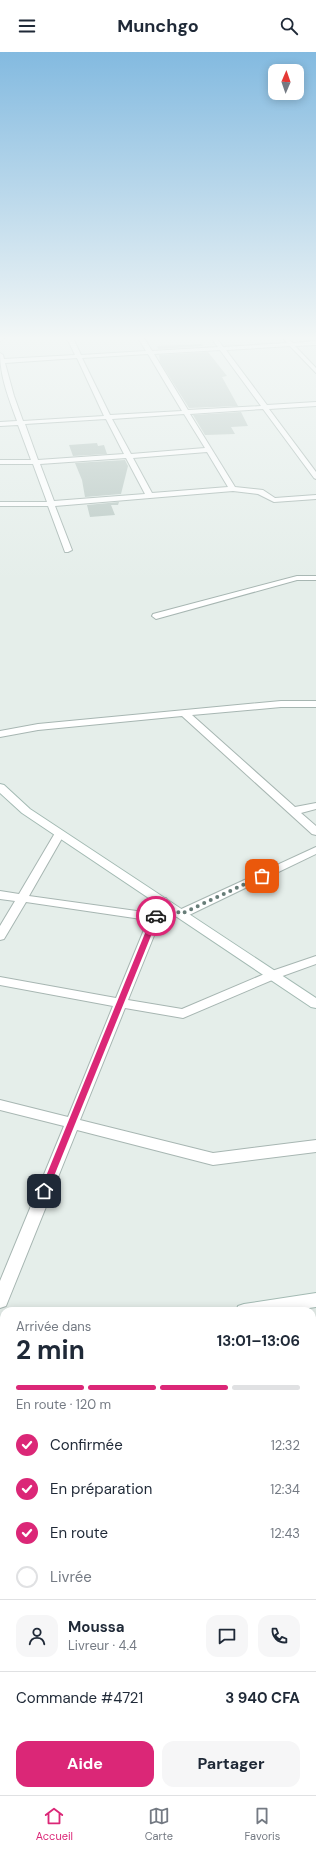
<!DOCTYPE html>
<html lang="fr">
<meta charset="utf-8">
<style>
body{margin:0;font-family:"DM Sans",sans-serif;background:#f6f6f7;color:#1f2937;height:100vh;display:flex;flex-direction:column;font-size:15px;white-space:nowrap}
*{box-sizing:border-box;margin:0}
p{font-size:13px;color:#747a83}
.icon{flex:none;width:22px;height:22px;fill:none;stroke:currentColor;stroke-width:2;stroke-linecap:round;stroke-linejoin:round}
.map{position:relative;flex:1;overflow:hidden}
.sheet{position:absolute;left:0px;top:1255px;width:316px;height:488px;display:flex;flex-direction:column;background:#fff;border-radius:12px 12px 0 0;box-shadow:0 2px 10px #0003}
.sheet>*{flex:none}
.needle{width:26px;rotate:2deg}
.fabs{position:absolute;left:268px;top:12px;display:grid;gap:8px}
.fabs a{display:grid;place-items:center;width:36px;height:36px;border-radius:8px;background:#fff;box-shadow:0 2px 10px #0003;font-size:20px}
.pin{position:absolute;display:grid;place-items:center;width:34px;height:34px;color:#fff;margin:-17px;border-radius:8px;box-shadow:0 2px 6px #0006}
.courier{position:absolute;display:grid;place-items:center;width:40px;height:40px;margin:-20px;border:3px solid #db2777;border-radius:50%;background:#fff;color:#222;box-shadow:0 1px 5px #0007}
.summary em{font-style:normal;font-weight:700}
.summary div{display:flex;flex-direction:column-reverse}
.summary{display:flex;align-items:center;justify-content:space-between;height:68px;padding:0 16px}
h1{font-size:26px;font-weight:700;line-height:30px}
.bar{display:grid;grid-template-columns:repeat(4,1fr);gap:6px 4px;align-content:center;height:48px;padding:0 16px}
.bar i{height:5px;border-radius:3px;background:#e0e1e3}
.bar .current{background:#db2777}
.bar p{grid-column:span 4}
.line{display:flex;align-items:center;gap:10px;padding:0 16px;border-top:1px solid #e0e1e3}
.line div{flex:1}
.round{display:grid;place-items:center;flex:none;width:42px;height:42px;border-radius:12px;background:#f6f6f7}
ol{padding:0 16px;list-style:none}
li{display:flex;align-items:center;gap:12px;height:44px}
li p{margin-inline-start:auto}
li .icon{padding:4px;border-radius:50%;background:#db2777;color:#fff;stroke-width:4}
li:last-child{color:#747a83}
li i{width:22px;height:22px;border:2px solid #e0e1e3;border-radius:50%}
.action{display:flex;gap:8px;margin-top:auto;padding:8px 16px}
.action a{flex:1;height:46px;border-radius:12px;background:#db2777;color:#fff;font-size:16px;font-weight:700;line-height:46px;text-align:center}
.action a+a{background:#f6f6f7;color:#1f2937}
header{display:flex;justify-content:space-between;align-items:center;height:52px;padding:0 16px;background:#fff;font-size:18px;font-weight:700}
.menu{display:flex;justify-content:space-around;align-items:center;height:56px;border-top:1px solid #e0e1e3;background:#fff;font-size:11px;color:#747a83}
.menu a{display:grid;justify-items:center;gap:2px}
.menu .current{color:#db2777}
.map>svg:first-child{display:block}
.building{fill:#bac9c4}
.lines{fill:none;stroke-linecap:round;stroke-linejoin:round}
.lane-casing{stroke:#a7b6b2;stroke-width:2}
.street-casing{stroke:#a7b6b2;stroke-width:2}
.secondary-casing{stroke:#a3bab3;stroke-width:2}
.lane{fill:#fff;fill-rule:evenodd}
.street{fill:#fff;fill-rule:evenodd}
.secondary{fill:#fff;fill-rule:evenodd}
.route{fill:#db2777}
.done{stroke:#677d78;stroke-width:4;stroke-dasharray:0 7.2}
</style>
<header><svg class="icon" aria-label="menu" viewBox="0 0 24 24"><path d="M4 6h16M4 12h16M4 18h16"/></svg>Munchgo<svg class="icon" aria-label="search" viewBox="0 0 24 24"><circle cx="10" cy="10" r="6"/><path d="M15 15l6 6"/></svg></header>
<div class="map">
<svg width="316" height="1743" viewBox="0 0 316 1743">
<rect width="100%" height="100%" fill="#e5eeea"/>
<g class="building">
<path d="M201 292 203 294 158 297 157 294Z"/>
<path d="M208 300 227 324 222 325 238 354 189 356 160 310 159 303Z"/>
<path d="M241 360 248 374 231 375 235 382 205 383 193 363Z"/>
<path d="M97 391 98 394 104 393 107 402 73 404 69 393Z"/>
<path d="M125 408 128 414 121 442 85 445 82 428 75 411Z"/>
<path d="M119 450 118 453H111L115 463 90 465 87 453Z"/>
</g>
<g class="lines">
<defs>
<g id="lane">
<path d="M297 524H316V528H297L156 567 152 564 153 562Z"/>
<path d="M316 795V802L185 865H177L175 862 177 859Z"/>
</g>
<g id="street">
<path d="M0 286H5L0 289Z"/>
<path d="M67 286H73L81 303 146 299 138 286H144L152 299 218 295 211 286H217L223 295 287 291 284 288 287 286 293 291 316 289V293L295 294 316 316V321L290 294 226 298 267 353 316 350V354L269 357 316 420V427L314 426 263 357 190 362 235 435 263 438 275 446 316 443V447L274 450 258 442 233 439 55 454 72 498 68 500H65L48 454H0V450H47L33 412H0V408H31L18 373 0 374V370L17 369C9 347 0 325 0 301L3 303 4 307 75 303ZM220 298 261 354 188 358 154 302ZM148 302 182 359 110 363 82 306ZM77 306 104 364 23 369 14 344 5 311ZM184 362 205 396 131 402 112 367ZM106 367 124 402 38 408 25 372ZM207 400 228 435 152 441 133 406ZM126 406 145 442 54 449 40 412Z"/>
<path d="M281 649H316V655H281L192 663 295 755 316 751V757L301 761 316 774V783L312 782 182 664 38 678 0 685V679L38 672Z"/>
<path d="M60 778 65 781 29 844 151 861 158 846H166L168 849 128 948 182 957 269 920 316 904V912L277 926 183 966 125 956 80 1068 213 1101 316 1088V1100L213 1113 77 1078 8 1249 6 1254 0 1256V1229L64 1074 0 1058V1048L68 1065 113 954 0 933V925L116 946 148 868 26 850 4 887 0 888V874L15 849 0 847V839L19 842 55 781Z"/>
<path d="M312 1488 316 1490V1510L312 1508Z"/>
<path d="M316 1599V1632L312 1633V1601Z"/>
<path d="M4 1677V1706L0 1708V1679Z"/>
<path d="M266 1739H288L287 1743H265Z"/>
</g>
<g id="secondary">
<path d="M0 732 4 733 30 757 316 946V956L311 955 22 761 0 741Z"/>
<path d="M316 1241V1255L289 1259H236L238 1254 244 1252Z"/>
<path d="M0 1281 4 1282V1296L0 1295Z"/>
</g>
</defs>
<use href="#lane" class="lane-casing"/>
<use href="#street" class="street-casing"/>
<use href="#secondary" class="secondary-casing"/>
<use href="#lane" class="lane"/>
<use href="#street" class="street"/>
<use href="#secondary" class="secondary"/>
</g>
<linearGradient id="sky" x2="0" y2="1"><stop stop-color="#83bae0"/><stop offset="0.54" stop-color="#f3f7f6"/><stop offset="1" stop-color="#f3f7f6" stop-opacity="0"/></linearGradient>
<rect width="316" height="530" fill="url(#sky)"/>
<path class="route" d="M156 862 159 864 48 1139 44 1143 42 1142 40 1139 152 864Z"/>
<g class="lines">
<path class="done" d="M156 864 162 849 181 862 262 824"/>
</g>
</svg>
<div class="fabs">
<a><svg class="needle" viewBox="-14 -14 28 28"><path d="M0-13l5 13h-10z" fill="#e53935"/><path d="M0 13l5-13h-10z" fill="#747a83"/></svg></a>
</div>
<div class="pin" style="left:262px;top:824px;background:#ea580c"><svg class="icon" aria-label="bag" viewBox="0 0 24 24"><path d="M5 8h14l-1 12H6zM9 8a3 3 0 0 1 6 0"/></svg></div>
<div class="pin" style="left:44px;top:1139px;background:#1f2937"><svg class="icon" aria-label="home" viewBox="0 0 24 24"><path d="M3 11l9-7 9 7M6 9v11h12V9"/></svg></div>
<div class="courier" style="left:156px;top:864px"><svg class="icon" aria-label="car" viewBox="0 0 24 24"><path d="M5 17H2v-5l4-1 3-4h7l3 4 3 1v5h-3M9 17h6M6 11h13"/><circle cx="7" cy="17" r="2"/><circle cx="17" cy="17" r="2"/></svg></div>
<section class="sheet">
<div class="summary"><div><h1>2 min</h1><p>Arrivée dans</p></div><em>13:01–13:06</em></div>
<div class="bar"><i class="current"></i><i class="current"></i><i class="current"></i><i></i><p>En route · 120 m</p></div>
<ol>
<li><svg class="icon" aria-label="check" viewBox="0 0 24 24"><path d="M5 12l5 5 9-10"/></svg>Confirmée<p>12:32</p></li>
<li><svg class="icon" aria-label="check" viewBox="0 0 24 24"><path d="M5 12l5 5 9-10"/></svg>En préparation<p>12:34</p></li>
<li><svg class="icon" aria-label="check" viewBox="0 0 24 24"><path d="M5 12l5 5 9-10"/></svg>En route<p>12:43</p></li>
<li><i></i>Livrée</li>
</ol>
<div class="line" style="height:72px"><a class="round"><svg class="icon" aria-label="person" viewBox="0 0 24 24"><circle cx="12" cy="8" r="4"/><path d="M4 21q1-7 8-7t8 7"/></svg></a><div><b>Moussa</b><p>Livreur · 4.4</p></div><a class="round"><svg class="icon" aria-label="chat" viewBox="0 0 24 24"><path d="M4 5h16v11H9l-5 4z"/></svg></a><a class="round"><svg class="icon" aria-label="phone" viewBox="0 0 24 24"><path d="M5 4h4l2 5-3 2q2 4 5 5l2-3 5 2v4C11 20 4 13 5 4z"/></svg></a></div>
<div class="line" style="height:52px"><div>Commande #4721</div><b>3 940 CFA</b></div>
<div class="action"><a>Aide</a><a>Partager</a></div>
</section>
</div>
<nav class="menu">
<a class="current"><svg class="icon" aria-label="home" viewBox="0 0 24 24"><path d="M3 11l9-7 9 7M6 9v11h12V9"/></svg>Accueil</a>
<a><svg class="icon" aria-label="map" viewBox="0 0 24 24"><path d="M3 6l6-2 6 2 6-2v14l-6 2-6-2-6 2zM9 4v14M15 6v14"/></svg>Carte</a>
<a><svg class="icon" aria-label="saved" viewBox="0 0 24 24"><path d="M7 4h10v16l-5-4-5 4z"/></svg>Favoris</a>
</nav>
